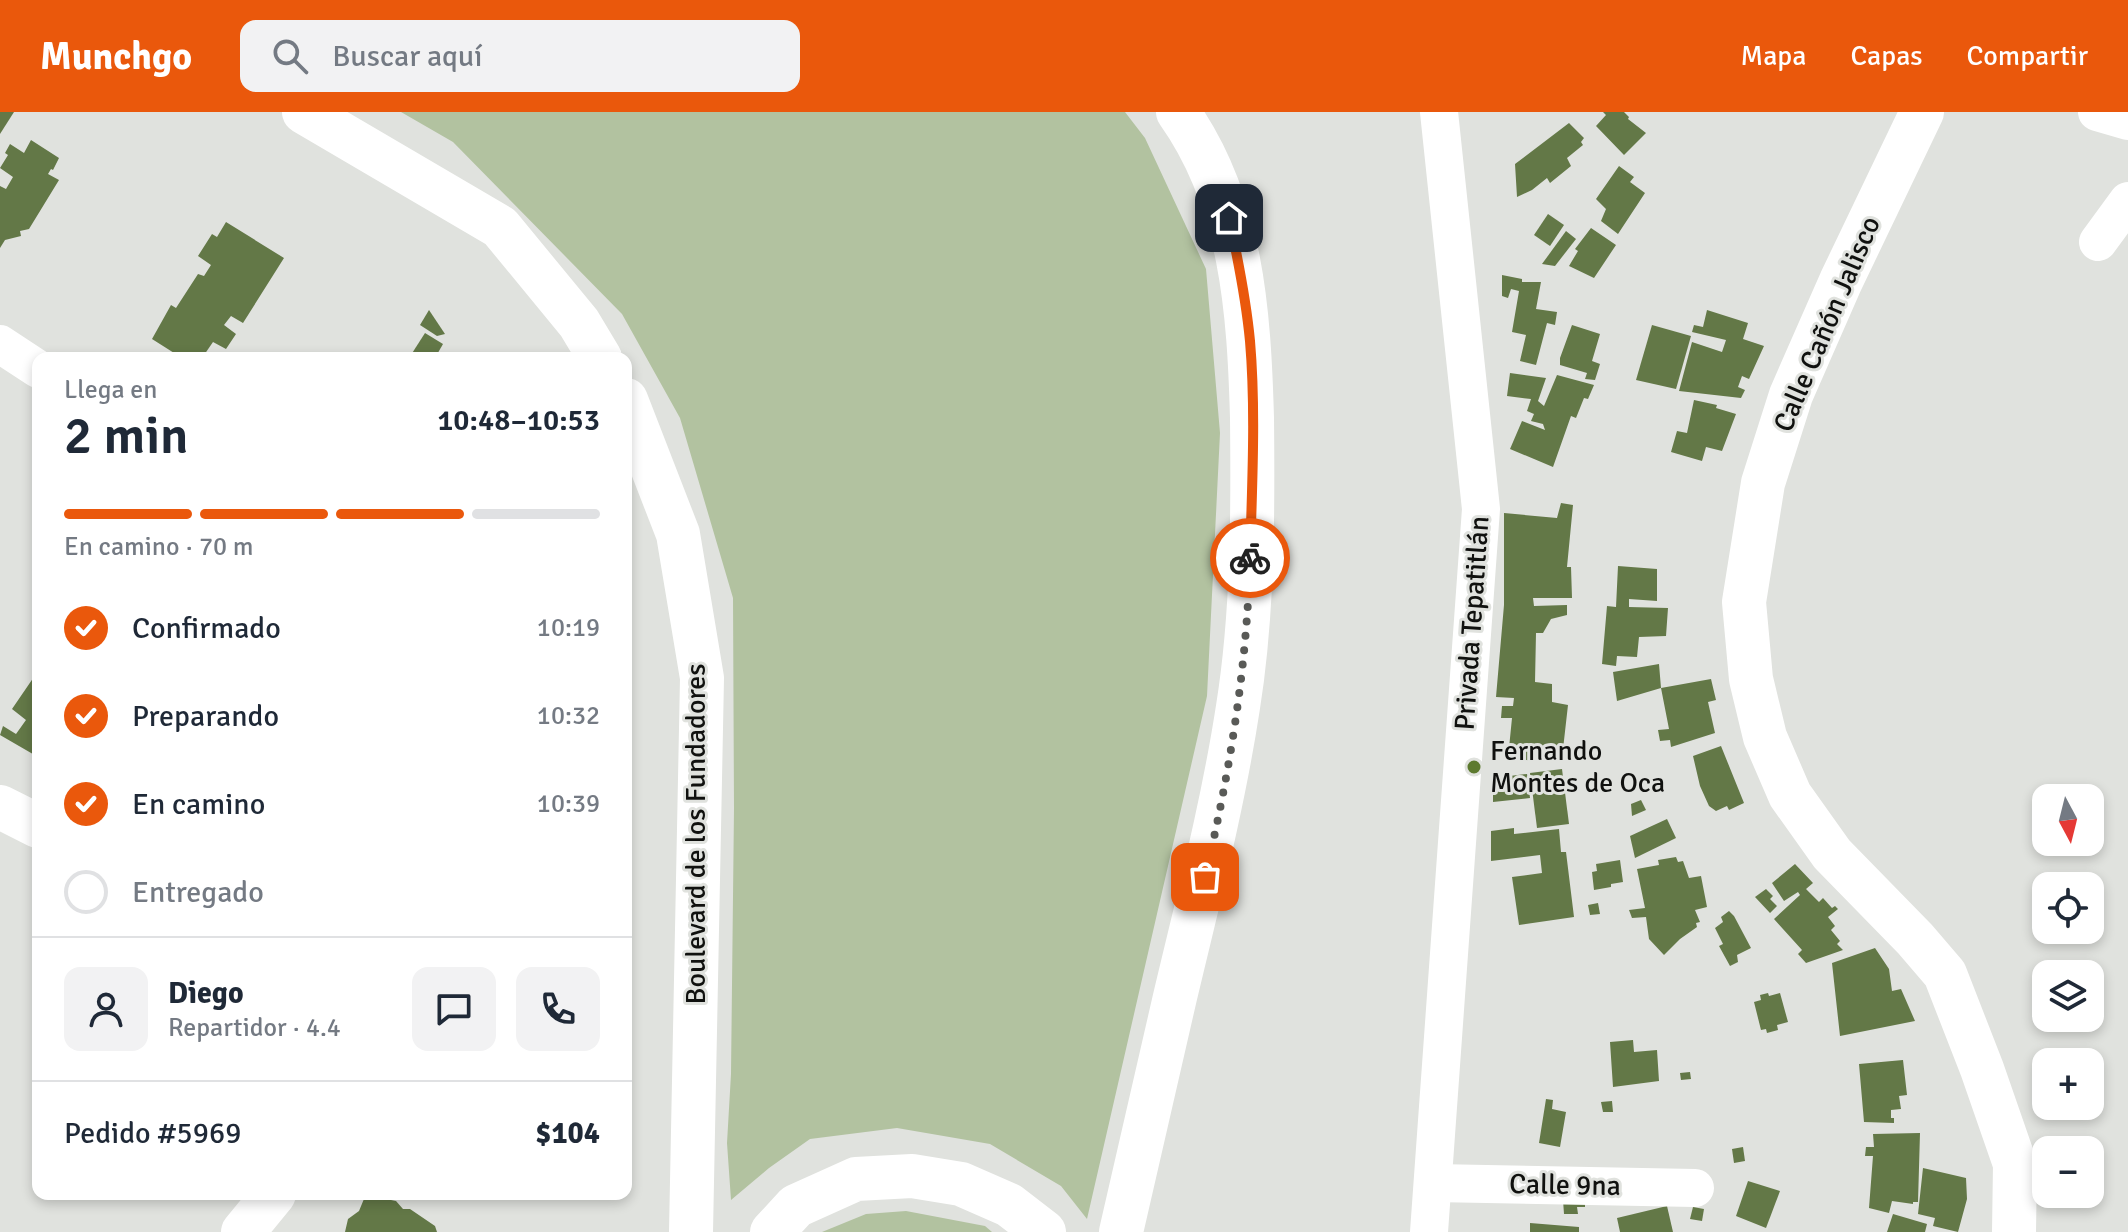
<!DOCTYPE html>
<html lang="es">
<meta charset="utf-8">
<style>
body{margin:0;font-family:Signika,sans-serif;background:#f2f2f3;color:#1f2937;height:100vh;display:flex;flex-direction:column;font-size:30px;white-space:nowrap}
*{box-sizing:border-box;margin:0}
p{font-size:26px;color:#747a83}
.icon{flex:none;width:44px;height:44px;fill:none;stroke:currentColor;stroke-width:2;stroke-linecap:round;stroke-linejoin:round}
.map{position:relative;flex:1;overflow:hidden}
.panel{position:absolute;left:32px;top:240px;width:600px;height:848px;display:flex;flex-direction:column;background:#fff;border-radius:16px;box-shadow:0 4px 12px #0003}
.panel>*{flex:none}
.needle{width:52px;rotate:173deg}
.buttons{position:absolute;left:2032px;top:672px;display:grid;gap:16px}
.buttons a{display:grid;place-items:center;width:72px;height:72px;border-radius:16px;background:#fff;box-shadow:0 4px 12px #0003;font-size:40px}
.pin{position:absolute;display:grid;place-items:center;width:68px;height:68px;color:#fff;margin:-34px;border-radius:16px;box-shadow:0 4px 12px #0006}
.courier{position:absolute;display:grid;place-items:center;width:80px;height:80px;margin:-40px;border:6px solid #ea580c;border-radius:50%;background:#fff;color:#222;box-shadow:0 2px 10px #0007}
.summary em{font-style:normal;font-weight:600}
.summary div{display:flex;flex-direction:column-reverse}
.summary{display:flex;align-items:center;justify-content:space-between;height:136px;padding:0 32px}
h1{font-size:52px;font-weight:600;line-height:60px}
.bar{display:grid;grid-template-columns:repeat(4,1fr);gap:12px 8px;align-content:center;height:96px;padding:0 32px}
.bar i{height:10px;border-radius:6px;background:#e0e1e3}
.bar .active{background:#ea580c}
.bar p{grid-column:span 4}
.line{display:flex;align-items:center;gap:20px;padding:0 32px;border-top:2px solid #e0e1e3}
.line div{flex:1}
.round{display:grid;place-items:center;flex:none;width:84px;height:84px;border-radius:16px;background:#f2f2f3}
ol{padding:0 32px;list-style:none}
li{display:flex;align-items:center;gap:24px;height:88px}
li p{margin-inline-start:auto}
li .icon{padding:8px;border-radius:50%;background:#ea580c;color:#fff;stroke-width:4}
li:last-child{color:#747a83}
li i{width:44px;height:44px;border:4px solid #e0e1e3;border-radius:50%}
header{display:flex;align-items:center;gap:48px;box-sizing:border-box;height:112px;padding:0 40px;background:#ea580c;color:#fff}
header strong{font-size:38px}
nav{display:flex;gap:44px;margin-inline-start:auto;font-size:28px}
.search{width:560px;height:72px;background:#f2f2f3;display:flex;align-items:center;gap:20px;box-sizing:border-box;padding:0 28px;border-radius:16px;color:#747a83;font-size:30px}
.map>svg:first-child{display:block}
.green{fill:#b2c2a0}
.building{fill:#637847}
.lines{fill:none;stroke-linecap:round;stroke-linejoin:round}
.street{stroke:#fff;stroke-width:38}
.secondary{stroke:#fff;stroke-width:44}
.primary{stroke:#fff;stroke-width:44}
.done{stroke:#595a57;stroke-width:8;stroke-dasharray:0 14.4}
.route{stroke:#ea580c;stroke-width:10}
.poi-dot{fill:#5d7a2f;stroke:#e0e2de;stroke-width:3}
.labels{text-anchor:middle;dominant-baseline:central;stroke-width:6;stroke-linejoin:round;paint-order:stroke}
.street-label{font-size:28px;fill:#10110f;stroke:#e0e2de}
.poi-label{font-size:28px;fill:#10110f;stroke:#e0e2de;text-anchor:start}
</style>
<header>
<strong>Munchgo</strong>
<div class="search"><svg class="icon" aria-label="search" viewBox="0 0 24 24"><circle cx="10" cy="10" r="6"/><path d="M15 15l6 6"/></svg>Buscar aquí</div>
<nav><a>Mapa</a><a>Capas</a><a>Compartir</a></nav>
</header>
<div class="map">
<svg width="2128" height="1120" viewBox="0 0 2128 1120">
<rect width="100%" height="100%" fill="#e0e2de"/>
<g class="green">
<path d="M401 0H1125L1145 26 1206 157 1220 321 1207 584 1087 1107 1061 1074 990 1032 897 1016 810 1027 769 1056 731 1088 727 1031 731 962 734 696 733 486 680 306 622 202 453 30Z"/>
<path d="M906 1099 985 1114 992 1120H822L866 1102Z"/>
</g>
<g class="building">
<path d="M0 0H14L0 22Z"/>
<path d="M1603 0H1624L1629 5 1628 7 1646 21 1624 43 1596 14 1606 3Z"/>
<path d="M1569 11 1584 26 1581 30 1583 33 1567 46 1571 54 1550 71 1547 66 1532 78 1517 85 1515 52Z"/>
<path d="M31 28 59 46 53 58 51 57 48 62 59 68 29 117 20 119 21 124 5 128 0 136V74L6 77 13 65 0 56 8 43 5 41 10 32 24 41Z"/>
<path d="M1619 54 1634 65 1630 70 1645 81 1618 122 1601 109 1606 97 1596 87Z"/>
<path d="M1548 102 1564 113 1550 134 1534 123Z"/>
<path d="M226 110 284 146 243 211 231 204 224 213 236 222 226 237 213 230 202 246H182L152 227 171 193 176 196 198 162 204 164 211 153 198 144 212 122 217 125Z"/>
<path d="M1591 116 1616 133 1594 166 1569 154 1578 139 1575 137Z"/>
<path d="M1566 119 1576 127 1555 154 1542 152Z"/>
<path d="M1502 163 1522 167V170H1541L1536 197 1557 200 1555 213 1547 211 1536 253 1520 249 1526 223 1512 220 1519 179 1511 177 1508 186 1502 184Z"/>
<path d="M429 198 445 222 437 224 420 213Z"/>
<path d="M1707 198 1748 211 1743 227 1764 234 1749 267 1742 264 1738 275 1745 278 1741 286 1679 279 1692 230 1722 240 1726 228 1692 220 1694 213 1703 215Z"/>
<path d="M1572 213 1600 222 1592 249 1600 252 1595 268 1585 267 1587 261 1560 253V246Z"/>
<path d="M1652 213 1691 224 1676 277 1636 268Z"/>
<path d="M425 221 443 232 435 246H409Z"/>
<path d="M1510 261 1546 266 1538 289 1544 294 1557 263 1594 273 1588 287 1584 286 1576 306 1571 304 1553 355 1510 337 1522 309 1545 318 1543 312 1531 309 1534 302 1527 299 1531 287 1507 284Z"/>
<path d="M1694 288 1717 293 1716 296 1736 302 1722 339 1706 335 1702 349 1671 340 1677 319 1687 321Z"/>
<path d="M1561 391 1573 393 1567 455H1571L1572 486H1533L1534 494 1567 493V503L1551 507 1543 521H1536L1535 570 1552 572V590L1568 593 1562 646 1536 644 1535 649 1508 646 1512 606H1501L1502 594H1513L1514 586 1496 585 1504 493V401L1557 406Z"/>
<path d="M1618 454 1657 457V489L1629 487V495L1668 496 1666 524 1639 525 1637 545 1617 544 1616 554 1602 552 1607 494 1616 495Z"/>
<path d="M1659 552 1661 576 1711 567 1716 588 1708 590 1715 621 1671 635 1670 628 1660 629 1658 618 1669 617 1661 576 1617 589 1613 560Z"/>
<path d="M38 559V645L0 623 3 614 16 622 26 608 12 597Z"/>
<path d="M1721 634 1744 691 1729 698 1727 694 1716 699 1709 694 1700 674 1693 644Z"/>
<path d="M1562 657 1569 712 1537 716 1530 661Z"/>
<path d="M1527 662 1530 686 1493 690V666Z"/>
<path d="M1641 688 1646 698 1632 704 1631 692Z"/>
<path d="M1667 707 1676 726 1635 746 1630 724Z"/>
<path d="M1514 716V722L1559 717 1561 740H1566L1574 805 1519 813 1512 765 1542 761 1540 743 1491 749V719Z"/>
<path d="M1676 745 1678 750 1683 749 1689 766 1701 764 1707 795 1695 798 1700 810 1696 811 1697 815 1680 827 1664 843 1649 827 1646 805 1632 806 1629 798 1645 796 1637 757 1659 753 1658 748Z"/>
<path d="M1620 748 1623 770 1611 772V775L1594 778 1592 760 1597 759 1596 752Z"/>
<path d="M1795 752 1813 771 1806 777 1819 790 1823 786 1832 796 1835 794 1838 797 1828 805 1835 814 1831 818 1840 829 1837 832 1843 838 1806 851 1798 842 1802 838 1774 807 1800 783 1798 780 1784 789 1772 771Z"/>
<path d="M1766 777 1773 784 1770 787 1777 794 1770 801 1755 785Z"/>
<path d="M1598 791 1600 802 1590 803 1588 793Z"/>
<path d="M1729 799 1734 804 1751 836 1737 843 1738 850 1730 854 1719 834 1723 832 1715 816 1723 810 1721 805Z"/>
<path d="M1875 836 1889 857 1892 879 1901 877 1915 909 1840 924 1832 851Z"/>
<path d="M1768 881 1769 884 1780 881 1788 910 1777 913 1778 918 1767 921 1766 917 1761 918 1754 890 1761 888 1760 883Z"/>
<path d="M1633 928 1634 940 1657 938 1659 969 1613 975 1610 930Z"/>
<path d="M1903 948 1907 983 1899 984 1901 997 1891 998V1006H1894V1011L1864 1010 1859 952Z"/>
<path d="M1690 960 1691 967 1681 968 1680 961Z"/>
<path d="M1546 987 1553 988 1552 997 1566 1000 1560 1035 1539 1031Z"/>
<path d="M1612 989 1613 1000H1603L1601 990Z"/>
<path d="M1920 1021 1918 1090H1913V1092L1892 1089 1889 1101 1869 1096 1873 1044H1865L1866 1035H1874L1873 1022Z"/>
<path d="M1743 1035 1745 1049 1734 1051 1732 1037Z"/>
<path d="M1923 1056 1966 1066 1967 1087 1958 1120 1933 1114 1935 1106 1918 1102Z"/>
<path d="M1748 1069 1780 1079 1766 1116 1736 1104Z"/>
<path d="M366 1082H377L386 1087 396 1089 403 1097H410L435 1114 437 1120H345L348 1107 359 1099Z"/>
<path d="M1563 1088H1585V1095H1577L1578 1102H1564Z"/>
<path d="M1667 1094 1673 1120H1620L1617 1106Z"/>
<path d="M1693 1095 1704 1097 1702 1109 1690 1107Z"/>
<path d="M1893 1102 1927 1112 1925 1120H1887Z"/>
<path d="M1530 1111 1579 1115V1120H1530Z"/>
</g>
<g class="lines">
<g class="street">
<path d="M2097 0 2128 9"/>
<path d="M2098 130 2128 89"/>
<path d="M0 232 38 257"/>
<path d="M1434 1071 1695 1076"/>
<path d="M1429 1120 1481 397 1439 0"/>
</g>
<g class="secondary">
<path d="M1922 0 1841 169 1791 283 1763 371 1744 490 1751 567 1765 625 1790 683 1832 742 1915 827 1945 862 1982 957 2015 1052 2014 1120"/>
<path d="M0 695 38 714"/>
<path d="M243 1120 274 1082"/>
</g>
<g class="primary">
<path d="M304 0 500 115 579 211 600 246"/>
<path d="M626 288 678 422 702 566 691 1120"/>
<path d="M772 1120 796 1094 856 1067 912 1064 961 1072 1009 1093 1044 1120"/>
<path d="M1121 1120C1139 1042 1157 963 1175 885 1198 788 1223 693 1238 595 1253 501 1253 402 1252 306 1249 200 1242 90 1178 0"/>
</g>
</g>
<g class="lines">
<path class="done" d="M1205 765C1230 660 1247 554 1250 446"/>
<path class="route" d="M1229 106C1238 147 1246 187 1250 229 1256 300 1252 374 1250 446"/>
</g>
<circle class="poi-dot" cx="1474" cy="655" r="8"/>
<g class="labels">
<g class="street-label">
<text transform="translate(1827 212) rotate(-67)">Calle Cañón Jalisco</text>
<text transform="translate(1472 511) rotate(-86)">Privada Tepatitlán</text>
<text transform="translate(696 722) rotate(-90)">Boulevard de los Fundadores</text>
<text transform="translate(1565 1073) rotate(1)">Calle 9na</text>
</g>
<g class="poi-label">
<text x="1490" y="639">Fernando<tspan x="1490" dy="32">Montes de Oca</tspan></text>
</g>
</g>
</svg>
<div class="buttons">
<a><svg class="needle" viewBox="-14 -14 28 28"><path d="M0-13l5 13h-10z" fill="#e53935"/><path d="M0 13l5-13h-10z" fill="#747a83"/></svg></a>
<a><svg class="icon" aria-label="locate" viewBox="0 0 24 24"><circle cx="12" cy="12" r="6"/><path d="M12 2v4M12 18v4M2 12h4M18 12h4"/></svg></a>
<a><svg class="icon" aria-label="layers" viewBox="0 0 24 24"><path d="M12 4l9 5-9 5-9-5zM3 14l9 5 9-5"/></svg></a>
<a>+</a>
<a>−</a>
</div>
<div class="pin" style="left:1205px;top:765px;background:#ea580c"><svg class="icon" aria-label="bag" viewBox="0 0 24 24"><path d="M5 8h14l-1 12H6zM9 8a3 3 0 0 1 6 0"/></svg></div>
<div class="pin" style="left:1229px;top:106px;background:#1f2937"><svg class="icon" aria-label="home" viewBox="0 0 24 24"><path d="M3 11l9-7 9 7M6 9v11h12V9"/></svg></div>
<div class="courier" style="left:1250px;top:446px"><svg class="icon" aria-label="bike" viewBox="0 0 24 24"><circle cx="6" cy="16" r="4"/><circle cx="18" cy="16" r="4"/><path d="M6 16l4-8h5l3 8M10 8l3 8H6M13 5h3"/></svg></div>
<section class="panel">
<div class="summary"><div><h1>2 min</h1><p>Llega en</p></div><em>10:48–10:53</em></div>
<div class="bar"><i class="active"></i><i class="active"></i><i class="active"></i><i></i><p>En camino · 70 m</p></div>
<ol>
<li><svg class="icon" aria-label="check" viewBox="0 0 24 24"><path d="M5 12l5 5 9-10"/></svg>Confirmado<p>10:19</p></li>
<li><svg class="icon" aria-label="check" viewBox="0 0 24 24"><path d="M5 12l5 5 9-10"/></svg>Preparando<p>10:32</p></li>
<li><svg class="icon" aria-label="check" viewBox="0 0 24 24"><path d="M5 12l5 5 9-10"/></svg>En camino<p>10:39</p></li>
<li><i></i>Entregado</li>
</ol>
<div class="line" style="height:144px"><a class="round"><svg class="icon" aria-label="person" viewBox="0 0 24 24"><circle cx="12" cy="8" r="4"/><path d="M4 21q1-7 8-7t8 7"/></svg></a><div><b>Diego</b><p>Repartidor · 4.4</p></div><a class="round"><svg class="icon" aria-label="chat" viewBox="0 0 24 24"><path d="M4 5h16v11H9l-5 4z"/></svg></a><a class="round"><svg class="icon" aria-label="phone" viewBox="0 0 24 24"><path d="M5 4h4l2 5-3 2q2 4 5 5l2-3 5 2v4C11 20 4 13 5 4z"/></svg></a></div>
<div class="line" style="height:104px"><div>Pedido #5969</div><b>$104</b></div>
</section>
</div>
